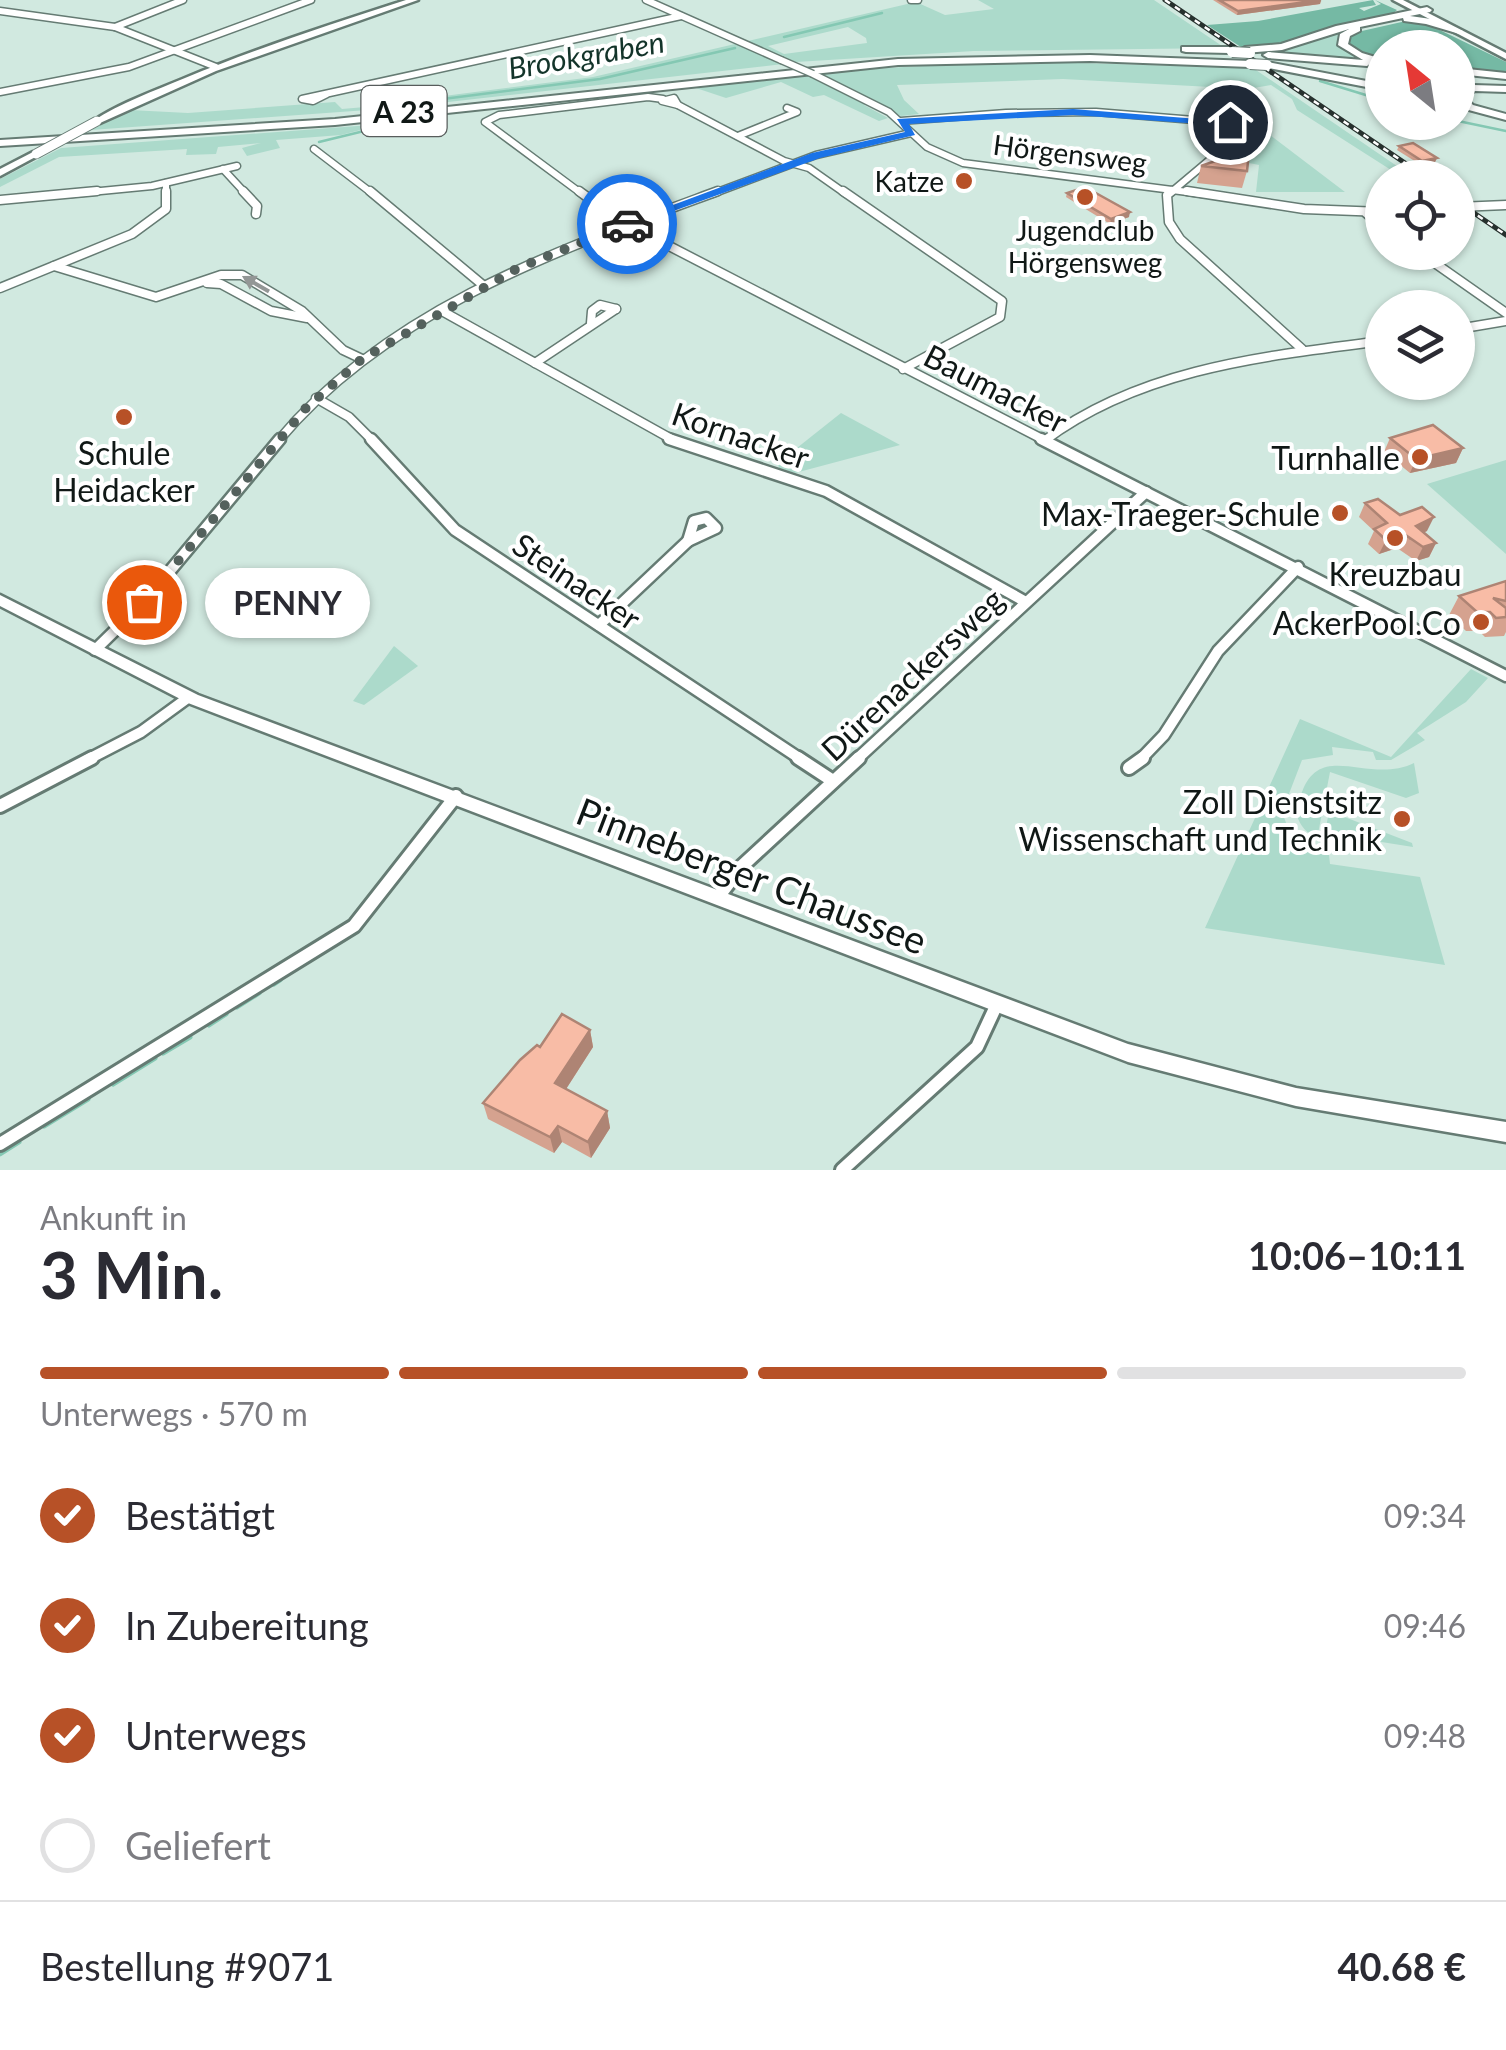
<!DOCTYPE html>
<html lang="de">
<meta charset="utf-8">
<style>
body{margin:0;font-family:Lato,sans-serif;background:#f2f2f3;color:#2b2b33;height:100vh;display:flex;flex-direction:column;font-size:38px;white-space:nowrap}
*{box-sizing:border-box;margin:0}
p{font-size:32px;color:#7c7c81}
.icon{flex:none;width:55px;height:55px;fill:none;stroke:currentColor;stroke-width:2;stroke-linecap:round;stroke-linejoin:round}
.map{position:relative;height:1170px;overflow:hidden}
.side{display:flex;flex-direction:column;background:#fff;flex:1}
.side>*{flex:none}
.needle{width:65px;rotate:330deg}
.buttons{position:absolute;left:1365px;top:30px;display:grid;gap:20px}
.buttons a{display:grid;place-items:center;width:110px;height:110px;border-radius:50%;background:#fff;box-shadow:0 2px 8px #0004;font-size:50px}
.pin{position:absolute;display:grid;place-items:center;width:85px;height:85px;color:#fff;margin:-42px;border:5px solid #fff;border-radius:50%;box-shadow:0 2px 10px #0007}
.courier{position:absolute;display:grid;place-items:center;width:100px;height:100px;margin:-50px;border:8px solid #1a73e8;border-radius:50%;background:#fff;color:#222;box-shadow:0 2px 12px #0007}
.bubble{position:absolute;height:70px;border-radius:35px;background:#fff;box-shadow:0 2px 8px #0004;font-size:32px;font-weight:700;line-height:70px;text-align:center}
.summary em{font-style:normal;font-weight:700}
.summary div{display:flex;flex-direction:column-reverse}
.summary{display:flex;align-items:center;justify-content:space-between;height:170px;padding:0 40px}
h1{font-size:65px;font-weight:700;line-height:75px}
.bar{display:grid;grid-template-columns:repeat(4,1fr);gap:15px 10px;align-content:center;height:120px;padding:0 40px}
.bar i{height:12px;border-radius:8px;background:#e1e1e2}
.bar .selected{background:#b75127}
.bar p{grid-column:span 4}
.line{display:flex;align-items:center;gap:25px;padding:0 40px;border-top:2px solid #e1e1e2}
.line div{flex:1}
ol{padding:0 40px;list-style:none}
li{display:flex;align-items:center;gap:30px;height:110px}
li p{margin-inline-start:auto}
li .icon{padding:10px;border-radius:50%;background:#b75127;color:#fff;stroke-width:4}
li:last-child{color:#7c7c81}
li i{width:55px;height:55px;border:5px solid #e1e1e2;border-radius:50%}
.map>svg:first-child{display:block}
.green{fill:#acdacb;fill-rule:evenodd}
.forest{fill:#75b9a4}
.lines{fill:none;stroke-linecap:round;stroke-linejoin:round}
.stream-far1{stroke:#84c8b3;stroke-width:2.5}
.stream{stroke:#84c8b3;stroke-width:5}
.street-far3-casing{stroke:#657b73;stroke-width:9}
.street-far2-casing{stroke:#657b73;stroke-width:11}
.street-far1-casing{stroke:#657b73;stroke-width:15}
.street-casing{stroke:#657b73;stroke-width:18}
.secondary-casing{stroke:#657b73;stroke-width:5}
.primary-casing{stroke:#657b73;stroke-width:5}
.highway-casing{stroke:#657b73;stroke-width:4}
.street-far3{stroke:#fff;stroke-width:6}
.street-far2{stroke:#fff;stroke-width:8}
.street-far1{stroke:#fff;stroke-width:10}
.street{stroke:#fff;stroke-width:12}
.secondary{fill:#fff;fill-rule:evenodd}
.primary{fill:#fff;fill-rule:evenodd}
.highway{fill:#fff;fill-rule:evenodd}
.rail-casing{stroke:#27312e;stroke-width:5}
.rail{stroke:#fff;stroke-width:2.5;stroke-dasharray:6;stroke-linecap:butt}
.street-bridge-casing{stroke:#657b73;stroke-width:9;stroke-linecap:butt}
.secondary-bridge-casing{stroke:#657b73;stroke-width:11;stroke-linecap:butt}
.highway-bridge-casing{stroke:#657b73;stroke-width:12;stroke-linecap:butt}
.street-bridge{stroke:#fff;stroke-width:6}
.secondary-bridge{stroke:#fff;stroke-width:9}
.highway-bridge{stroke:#fff;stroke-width:10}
.wall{fill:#d5a28f}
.shaded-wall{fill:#ae8474}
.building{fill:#f8bca6;stroke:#ae8474;stroke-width:2.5}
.oneway{fill:#939796}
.route{fill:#1a73e8}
.done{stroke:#54615d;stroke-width:10;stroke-dasharray:0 18}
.poi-dot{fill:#b75127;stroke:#fff;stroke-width:4}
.labels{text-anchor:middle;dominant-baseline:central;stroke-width:8;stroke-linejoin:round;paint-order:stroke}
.far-street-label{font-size:28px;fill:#101816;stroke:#fff}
.far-poi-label{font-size:28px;fill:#101816;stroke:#fff;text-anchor:end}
.far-water-label{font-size:30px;font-style:italic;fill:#13342a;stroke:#fff}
.shield{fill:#fff;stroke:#585d5c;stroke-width:2.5}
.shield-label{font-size:30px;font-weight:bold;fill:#101816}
.street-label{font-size:32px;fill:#101816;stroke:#fff}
.poi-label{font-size:32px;fill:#101816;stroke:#fff;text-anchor:end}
.near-street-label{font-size:38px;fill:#101816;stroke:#fff}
</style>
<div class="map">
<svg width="1506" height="1170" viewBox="0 0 1506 1170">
<rect width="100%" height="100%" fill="#d1e9e0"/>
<g class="green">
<path d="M978 0H1154L1225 48 974 51 796 62 771 54 783 64 395 108 91 130 130 110 188 113 335 102 342 109 434 101 444 96 593 77 916 2 945 15 994 9ZM848 27 866 38 867 43 784 54 768 46Z"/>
<path d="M1353 28 1339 35 1338 43 1347 52 1370 62 1257 51Z"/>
<path d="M1008 61 1253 68 1413 177H1402L1297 110 1292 99 1271 85 1248 89 1063 79 897 85 904 100 919 114 901 116 818 72Z"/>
<path d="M805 75 867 103 864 105 888 118 879 121 824 95 813 97 781 82 726 98 696 88 629 94Z"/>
<path d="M384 124 341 135 276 140 280 148 247 156 242 148 261 143 218 147 216 154 186 155 187 149 59 157 0 187V179L61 148Z"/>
<path d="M1266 132 1345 192H1256L1259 165 1239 161 1234 155 1249 143 1247 134Z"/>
<path d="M841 413 900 445 795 473 779 468 778 463Z"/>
<path d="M1506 460V554L1427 484Z"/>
<path d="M394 646 418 666 364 705 353 701Z"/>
<path d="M1471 669 1488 678 1466 702 1417 733 1425 740 1391 760H1376L1373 752 1332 747 1333 755 1302 760 1282 812 1291 836 1329 855 1330 864 1420 877 1445 965 1205 928 1300 719 1391 757Z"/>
<path d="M1414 763 1419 793 1406 798 1330 772 1317 839C1308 834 1299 825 1297 815 1294 807 1299 800 1302 792 1321 740 1369 785 1414 763Z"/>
<path d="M1329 811 1412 843 1413 847 1325 833Z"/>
</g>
<g class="forest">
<path d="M1373 0 1376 5 1359 8 1364 11 1381 4 1375 0 1397 10 1390 16C1341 25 1294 43 1244 49L1207 25 1258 21Z"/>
<path d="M1406 21H1421L1506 62V72L1458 68V48L1449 47 1447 42 1421 31 1417 32 1430 39C1418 46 1410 41 1399 44L1400 47 1382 48V60L1347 45V37L1353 33Z"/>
</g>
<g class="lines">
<g class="stream-far1">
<path d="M784 37 882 13"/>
<path d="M1320 81 1382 100"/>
<path d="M443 99 600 79 735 48"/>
<path d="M1458 121 1506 131"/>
<path d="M319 142 401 122"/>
</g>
<g class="stream">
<path d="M274 984 280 980"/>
<path d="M237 1007 259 993"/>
<path d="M209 1025 226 1014"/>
<path d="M163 1053 190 1037"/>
<path d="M113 1084 155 1058"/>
<path d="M44 1126 88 1099"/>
<path d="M0 1154 19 1142"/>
</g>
<defs>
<g id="street-far3">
<path d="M646 0 781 60"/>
<path d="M911 0H918"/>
<path d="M0 11 115 27 216 67"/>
<path d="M115 27 183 0"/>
<path d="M813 74 889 112 927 147 963 163 1203 194"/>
<path d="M0 92 129 67 311 0"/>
<path d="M327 94 313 101 302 99 681 16"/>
<path d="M674 98 678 105 662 101Z"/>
<path d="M678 105 784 161 809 168 846 194"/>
<path d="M901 121 1006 113 1096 112 1231 123 1232 141 1169 194"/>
<path d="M738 136 797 112 787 108"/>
<path d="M314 149 373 194"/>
<path d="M223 169 246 194"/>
<path d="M166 183V194"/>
<path d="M70 194 152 186 237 166"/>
<path d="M582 194 485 122 499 115 648 97 663 99"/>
<path d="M712 194 816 155 911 133"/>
</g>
<g id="street-far2">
<path d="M243 191 257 206 256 214"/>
<path d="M370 191 484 286"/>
<path d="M579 191 617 219 1046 441"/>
<path d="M843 191 1002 301 1000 317 903 369"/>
<path d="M1172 191 1167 195 1169 222 1180 239 1302 349"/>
<path d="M1187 191 1304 209 1382 212"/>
<path d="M0 200 97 191"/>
<path d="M1458 207 1506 205"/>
<path d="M1366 213 1382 227"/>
<path d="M1419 252 1506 313"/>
<path d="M54 266 156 297 221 275H242L302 311 343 350 362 359"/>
<path d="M207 283 221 284 271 311 307 318"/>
<path d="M0 288 132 234 166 209V191"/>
<path d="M442 311 675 441"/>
<path d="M591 323 592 311 600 305 616 309"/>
<path d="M1458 329 1506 321"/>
<path d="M535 363 616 309"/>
<path d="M316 398 349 417 373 441"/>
<path d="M278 441C389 308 561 249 718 191"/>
<path d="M1044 441C1141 368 1266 356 1382 341"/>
</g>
<g id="street-far1">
<path d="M371 439 455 530 802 760"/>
<path d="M669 439 826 491 1026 602"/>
<path d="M1041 439 1506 676"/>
<path d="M706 518 716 528 688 541 694 521Z"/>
<path d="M599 625 688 541"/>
<path d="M95 650 144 602 280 439"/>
<path d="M87 760 141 732 189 697"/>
<path d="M856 760 1146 492"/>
<path d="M1140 760 1164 735 1218 651 1298 567"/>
</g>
<g id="street">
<path d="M798 758 833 781"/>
<path d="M1129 768 1143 758"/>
<path d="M0 806 92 758"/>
<path d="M718 897 742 866 859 758"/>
<path d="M0 1144 354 926 456 796"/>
<path d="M842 1170 977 1047 997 1004"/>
</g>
<g id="secondary">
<path d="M406 0H418L216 71 100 123 93 121C120 103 154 91 185 78 257 48 332 24 406 0Z"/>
<path d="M33 152 41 154 0 176V169Z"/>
<path d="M0 595 198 695 1128 1044 1296 1088 1506 1122V1142L1296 1106 1128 1062 188 703 0 606Z"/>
</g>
<path id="primary" d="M1393 0H1403L1506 53V59Z"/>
<g id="highway">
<path d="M1427 7 1432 10 1430 12 1410 16 1431 19 1463 31V35L1426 24 1404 21 1403 18 1360 27V31L1350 36 1348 44 1362 53 1382 59V65L1372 62 1367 66 1268 58 1263 55 1268 52 1363 60 1338 45 1340 34 1349 29 1282 50 1245 53 1240 50 1245 47 1281 44 1336 26Z"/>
<path d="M1182 47H1229L1234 50 1229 53 1186 52 1182 51Z"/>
<path d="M1090 55 1250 61 1255 64 1250 67 1090 61 898 65 335 125 0 146V140L335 119 898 59Z"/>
<path d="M1267 62 1382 84V90L1263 67 1262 65Z"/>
<path d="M1458 68 1506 73V79L1458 74Z"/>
<path d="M1473 85 1506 86V92L1475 91 1465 97 1473 105 1506 114V120L1465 109 1458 101V92Z"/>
</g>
</defs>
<use href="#street-far3" class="street-far3-casing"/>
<use href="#street-far2" class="street-far2-casing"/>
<use href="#street-far1" class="street-far1-casing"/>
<use href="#street" class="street-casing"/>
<use href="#secondary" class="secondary-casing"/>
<use href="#primary" class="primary-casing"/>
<use href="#highway" class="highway-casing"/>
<use href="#street-far3" class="street-far3"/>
<use href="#street-far2" class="street-far2"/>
<use href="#street-far1" class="street-far1"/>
<use href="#street" class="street"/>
<use href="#secondary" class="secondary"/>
<use href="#primary" class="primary"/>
<use href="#highway" class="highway"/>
<defs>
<g id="rail">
<path d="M1165 0 1427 178"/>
<path d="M1458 202 1506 235"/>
</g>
</defs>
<use href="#rail" class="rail-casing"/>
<use href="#rail" class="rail"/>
<defs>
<path id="street-bridge" d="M781 60 813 74"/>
<path id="secondary-bridge" d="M36 154 97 121"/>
<g id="highway-bridge">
<path d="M1232 52 1250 53"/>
<path d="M1250 64 1267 65"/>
</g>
</defs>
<use href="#street-bridge" class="street-bridge-casing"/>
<use href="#secondary-bridge" class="secondary-bridge-casing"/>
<use href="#highway-bridge" class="highway-bridge-casing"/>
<use href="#street-bridge" class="street-bridge"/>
<use href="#secondary-bridge" class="secondary-bridge"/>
<use href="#highway-bridge" class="highway-bridge"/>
</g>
<g class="wall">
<path d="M1213 0H1321L1320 4 1237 15Z"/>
<path d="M1399 146 1437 158 1435 162 1421 165 1397 150Z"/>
<path d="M1201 166 1247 171 1242 188 1197 183Z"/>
<path d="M1067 193 1129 217 1110 224 1066 197Z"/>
<path d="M1390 438 1463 448 1456 463 1410 473 1384 452Z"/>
<path d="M1365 503 1427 531 1424 532 1436 543 1429 557 1416 561 1397 548 1379 554 1368 544 1374 531 1359 517Z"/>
<path d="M1506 581V632L1504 636 1485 637 1479 631H1466L1449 615 1459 596Z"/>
<path d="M590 1030 593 1047 566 1089 607 1111 610 1128 591 1158 562 1142 554 1153 488 1119 483 1103 540 1047Z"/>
</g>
<g class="shaded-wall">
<path d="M1321 0 1320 4 1237 15 1238 11Z"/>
<path d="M1437 158 1435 162 1421 165 1422 161Z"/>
<path d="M1130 212 1129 217 1110 224 1111 219Z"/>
<path d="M1463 448 1456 463 1410 473 1416 459Z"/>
<path d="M1434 517 1427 531 1409 540 1416 526Z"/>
<path d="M1404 534 1397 548 1379 554 1386 540Z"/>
<path d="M1436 543 1429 557 1416 561 1423 547Z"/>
<path d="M590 1030 593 1047 559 1100 555 1083Z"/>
<path d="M607 1111 610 1128 591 1158 588 1142Z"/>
<path d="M558 1126 562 1142 554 1153 550 1137Z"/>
</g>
<g class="building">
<path d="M1219 0H1321L1238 11Z"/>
<path d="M1413 143 1437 158 1422 161 1399 146Z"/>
<path d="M1249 153 1247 171 1201 166 1235 154Z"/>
<path d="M1085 187 1130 212 1111 219 1067 193Z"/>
<path d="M1433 425 1463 448 1416 459 1390 438Z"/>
<path d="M1378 499 1400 515 1422 507 1434 517 1416 526 1436 543 1423 547 1404 534 1386 540 1374 529 1387 523 1365 503Z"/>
<path d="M1506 581V601L1493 598 1506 608V617L1496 618 1490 612H1477L1459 596Z"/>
<path d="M562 1014 590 1030 555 1083 607 1111 588 1142 558 1126 550 1137 483 1103 520 1060 537 1045 540 1047Z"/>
</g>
<defs><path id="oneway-solid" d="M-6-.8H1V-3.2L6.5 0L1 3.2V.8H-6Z" transform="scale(2.5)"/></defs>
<use class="oneway" href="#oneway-solid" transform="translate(256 284) rotate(-150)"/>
<path class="route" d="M1073 109 1236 122 1230 126 1073 115 909 124 915 135 820 158 632 226 622 224 812 153 905 132 897 119Z"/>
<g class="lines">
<path class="done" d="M144 602 306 408 362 359 518 268 627 224"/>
</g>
<g class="poi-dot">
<circle cx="964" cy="181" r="10"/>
<circle cx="1085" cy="197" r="10"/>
<circle cx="124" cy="417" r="10"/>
<circle cx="1420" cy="457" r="10"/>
<circle cx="1340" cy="513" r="10"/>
<circle cx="1395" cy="538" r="10"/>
<circle cx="1481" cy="622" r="10"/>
<circle cx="1402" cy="819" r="10"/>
</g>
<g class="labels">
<g class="far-street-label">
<text transform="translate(1070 153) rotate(7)">Hörgensweg</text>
</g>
<g class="far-poi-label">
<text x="944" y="181">Katze</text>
<text x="1085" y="230" text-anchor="middle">Jugendclub<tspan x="1085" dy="32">Hörgensweg</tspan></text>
</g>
<g class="far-water-label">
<text transform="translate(586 54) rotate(-10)">Brookgraben</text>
</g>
<rect class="shield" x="361.5" y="86" width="85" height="50" rx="8"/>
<g class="shield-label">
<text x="404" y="111">A 23</text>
</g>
<g class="street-label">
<text transform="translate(996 388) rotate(27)">Baumacker</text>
<text transform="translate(741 435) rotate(19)">Kornacker</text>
<text transform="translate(577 581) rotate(34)">Steinacker</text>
<text transform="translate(912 674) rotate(-43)">Dürenackersweg</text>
</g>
<g class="poi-label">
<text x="124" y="452" text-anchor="middle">Schule<tspan x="124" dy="37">Heidacker</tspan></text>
<text x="1400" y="457">Turnhalle</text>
<text x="1320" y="513">Max-Traeger-Schule</text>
<text x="1395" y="573" text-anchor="middle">Kreuzbau</text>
<text x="1461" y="622">AckerPool.Co</text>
<text x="1382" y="801">Zoll Dienstsitz<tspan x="1382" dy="37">Wissenschaft und Technik</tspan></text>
</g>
<g class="near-street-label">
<text transform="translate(752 875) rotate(21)">Pinneberger Chaussee</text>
</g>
</g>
</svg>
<div class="buttons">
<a><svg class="needle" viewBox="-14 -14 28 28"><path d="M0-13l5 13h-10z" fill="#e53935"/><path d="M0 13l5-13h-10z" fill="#7c7c81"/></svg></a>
<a><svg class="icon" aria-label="locate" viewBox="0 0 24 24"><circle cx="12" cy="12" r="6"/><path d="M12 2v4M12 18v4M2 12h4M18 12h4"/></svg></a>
<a><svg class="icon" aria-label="layers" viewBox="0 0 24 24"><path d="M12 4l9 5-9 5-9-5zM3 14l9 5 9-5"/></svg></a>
</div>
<div class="pin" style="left:144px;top:602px;background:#ea580c"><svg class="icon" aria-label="bag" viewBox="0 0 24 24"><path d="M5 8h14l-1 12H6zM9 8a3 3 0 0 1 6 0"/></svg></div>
<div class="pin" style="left:1230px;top:122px;background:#1f2937"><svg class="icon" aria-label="home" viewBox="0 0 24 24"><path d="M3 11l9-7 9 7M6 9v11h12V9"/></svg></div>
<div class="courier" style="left:627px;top:224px"><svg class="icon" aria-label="car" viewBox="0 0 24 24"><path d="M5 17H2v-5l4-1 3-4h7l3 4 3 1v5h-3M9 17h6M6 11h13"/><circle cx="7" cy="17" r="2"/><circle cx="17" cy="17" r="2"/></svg></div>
<div class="bubble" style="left:205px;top:568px;width:165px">PENNY</div>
</div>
<section class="side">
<div class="summary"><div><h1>3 Min.</h1><p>Ankunft in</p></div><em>10:06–10:11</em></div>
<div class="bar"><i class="selected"></i><i class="selected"></i><i class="selected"></i><i></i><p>Unterwegs · 570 m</p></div>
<ol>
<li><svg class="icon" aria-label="check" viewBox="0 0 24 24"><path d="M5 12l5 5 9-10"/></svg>Bestätigt<p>09:34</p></li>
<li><svg class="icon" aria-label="check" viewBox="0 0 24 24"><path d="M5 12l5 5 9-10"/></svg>In Zubereitung<p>09:46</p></li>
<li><svg class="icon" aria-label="check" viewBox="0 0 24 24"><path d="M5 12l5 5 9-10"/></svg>Unterwegs<p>09:48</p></li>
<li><i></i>Geliefert</li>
</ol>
<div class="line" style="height:130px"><div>Bestellung #9071</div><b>40.68 €</b></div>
</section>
